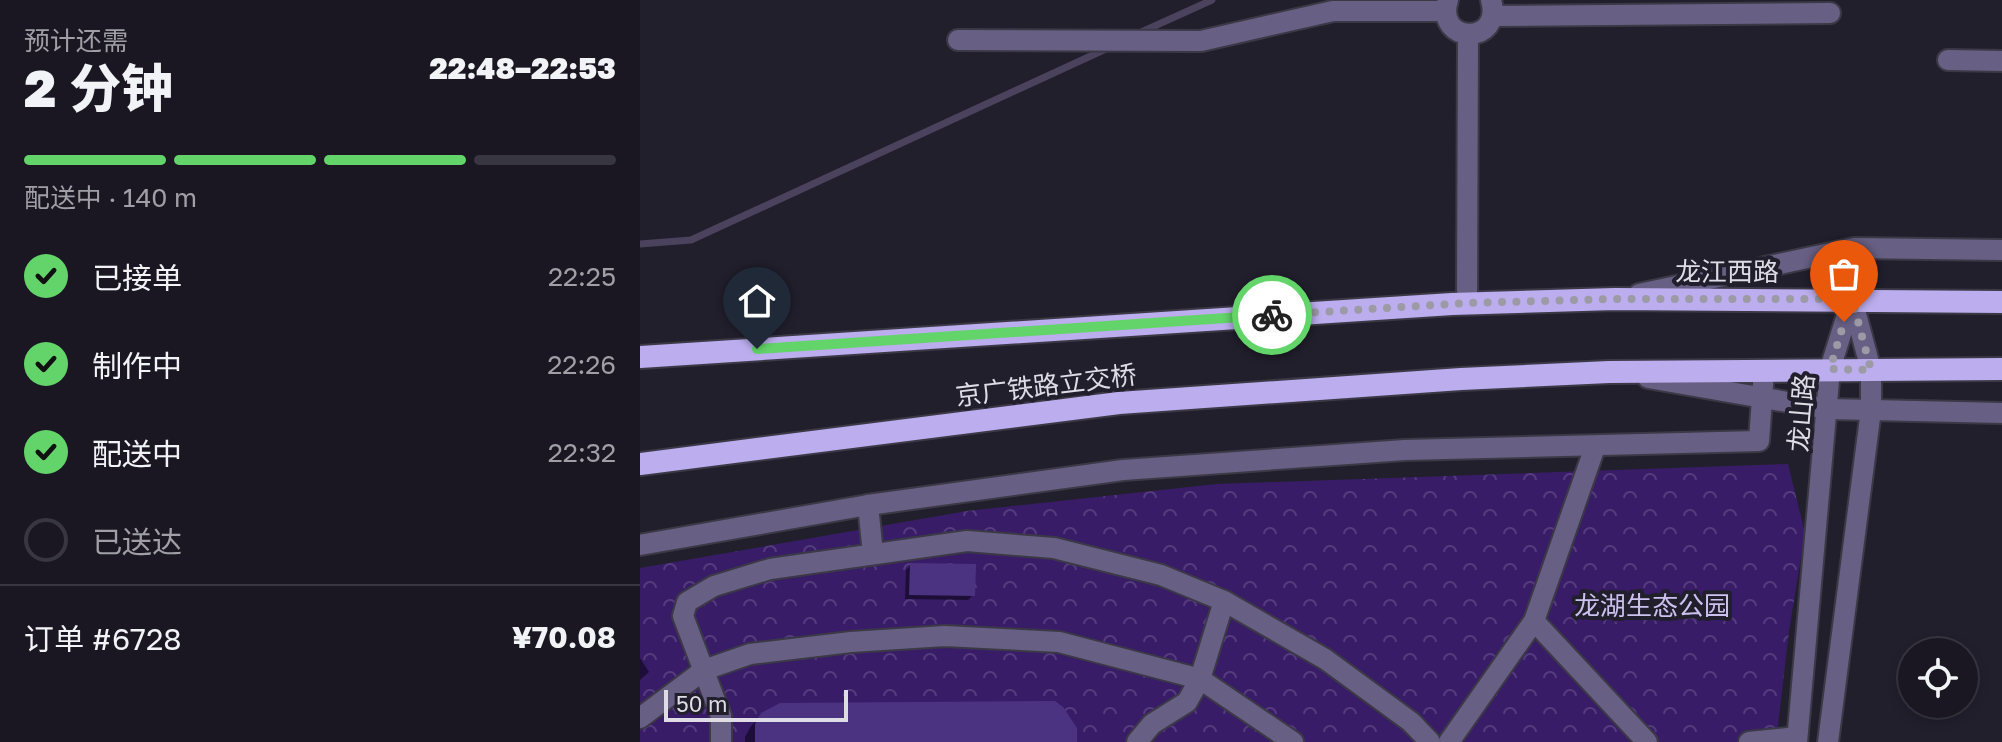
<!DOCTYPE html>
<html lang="zh">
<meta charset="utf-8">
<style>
body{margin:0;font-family:"Golos Text","Noto Sans SC",sans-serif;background:#23202a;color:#f1f3f6;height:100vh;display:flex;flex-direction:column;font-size:30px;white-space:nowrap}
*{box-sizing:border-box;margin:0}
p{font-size:26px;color:#9f9fa5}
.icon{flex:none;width:44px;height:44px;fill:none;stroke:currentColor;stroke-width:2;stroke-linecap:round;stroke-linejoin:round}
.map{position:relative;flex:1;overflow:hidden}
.drawer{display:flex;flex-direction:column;background:#1a1722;width:640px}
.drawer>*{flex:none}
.buttons{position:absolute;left:1258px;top:638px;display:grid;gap:16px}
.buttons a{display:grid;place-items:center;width:80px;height:80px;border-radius:50%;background:#1a1722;box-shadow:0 4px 12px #0003,0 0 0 2px #383640;font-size:40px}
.scale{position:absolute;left:24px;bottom:20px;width:184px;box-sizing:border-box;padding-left:8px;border:4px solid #dedce5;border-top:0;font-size:22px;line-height:28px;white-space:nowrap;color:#dedce5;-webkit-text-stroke:6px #221f2d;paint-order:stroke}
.pin{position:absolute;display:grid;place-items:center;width:68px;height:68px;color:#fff;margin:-82px -34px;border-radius:50% 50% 50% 0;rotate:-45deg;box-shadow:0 0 8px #0007}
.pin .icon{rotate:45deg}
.courier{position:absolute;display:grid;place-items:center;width:80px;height:80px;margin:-40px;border:6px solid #63d469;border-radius:50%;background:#fff;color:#222;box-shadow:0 2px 10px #0007}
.headline em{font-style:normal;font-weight:800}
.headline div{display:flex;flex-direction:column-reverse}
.headline{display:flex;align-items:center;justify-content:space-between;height:136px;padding:0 24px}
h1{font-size:52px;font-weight:800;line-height:60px}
.bar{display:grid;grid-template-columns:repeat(4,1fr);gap:12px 8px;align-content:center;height:96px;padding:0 24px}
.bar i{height:10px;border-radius:6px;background:#383640}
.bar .selected{background:#63d469}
.bar p{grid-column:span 4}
.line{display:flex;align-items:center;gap:20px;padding:0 24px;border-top:2px solid #383640}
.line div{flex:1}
ol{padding:0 24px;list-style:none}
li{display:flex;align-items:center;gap:24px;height:88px}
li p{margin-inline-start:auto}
li .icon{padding:8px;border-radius:50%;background:#63d469;color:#111;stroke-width:4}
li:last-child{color:#9f9fa5}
li i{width:44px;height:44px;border:4px solid #383640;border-radius:50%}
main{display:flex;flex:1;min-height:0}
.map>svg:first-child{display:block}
.forest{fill:url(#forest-crowns)}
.shadow{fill:#0007}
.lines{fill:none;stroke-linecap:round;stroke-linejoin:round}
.stream{stroke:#4b425d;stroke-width:7}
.building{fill:#4c3381}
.minor-casing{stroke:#3c3947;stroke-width:24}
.tertiary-casing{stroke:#3c3947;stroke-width:24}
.trunk-casing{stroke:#3c3947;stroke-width:26}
.minor{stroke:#686084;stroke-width:20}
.tertiary{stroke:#686084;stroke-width:20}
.trunk{stroke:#bcadee;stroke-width:22}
.done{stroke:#9c9aa5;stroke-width:8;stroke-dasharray:0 14.4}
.route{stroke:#63d469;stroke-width:10}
.labels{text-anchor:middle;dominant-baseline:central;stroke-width:8;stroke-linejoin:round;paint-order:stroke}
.street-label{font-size:26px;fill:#dedce5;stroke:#221f2d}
.park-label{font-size:26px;fill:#cbc1ee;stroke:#221f2d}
</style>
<main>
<section class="drawer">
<div class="headline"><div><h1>2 分钟</h1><p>预计还需</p></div><em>22:48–22:53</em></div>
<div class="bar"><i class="selected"></i><i class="selected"></i><i class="selected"></i><i></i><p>配送中 · 140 m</p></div>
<ol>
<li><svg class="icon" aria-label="check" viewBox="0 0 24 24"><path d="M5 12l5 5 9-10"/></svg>已接单<p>22:25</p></li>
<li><svg class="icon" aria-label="check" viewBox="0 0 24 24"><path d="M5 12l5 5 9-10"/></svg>制作中<p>22:26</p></li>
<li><svg class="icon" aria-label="check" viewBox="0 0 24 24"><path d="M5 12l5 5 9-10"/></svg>配送中<p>22:32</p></li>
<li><i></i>已送达</li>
</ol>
<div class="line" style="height:104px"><div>订单 #6728</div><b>¥70.08</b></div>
</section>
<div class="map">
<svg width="1362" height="742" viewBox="0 0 1362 742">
<defs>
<pattern id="forest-crowns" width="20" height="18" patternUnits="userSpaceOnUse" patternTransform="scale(2)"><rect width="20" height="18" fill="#381c68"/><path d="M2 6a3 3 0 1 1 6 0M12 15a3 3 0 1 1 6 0" fill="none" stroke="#543c7d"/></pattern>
</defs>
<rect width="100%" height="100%" fill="#221f2d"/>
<path class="forest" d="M1148 464 1165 533 1149 631 1136 742H0V568L327 511 577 484Z"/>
<g class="shadow">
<path d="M271 565 333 595 328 600 265 599 266 570Z"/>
<path d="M0 658 9 672 0 680Z"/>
<path d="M123 715 435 742H105V737L111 726Z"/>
</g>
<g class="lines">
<g class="stream">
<path d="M497 34 572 0"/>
<path d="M0 244 51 240 468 48"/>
</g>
</g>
<g class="building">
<path d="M270 563 336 564 335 596 269 595Z"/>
<path d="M415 701 423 707 437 728V742H115V724L121 713 140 703Z"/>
</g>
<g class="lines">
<defs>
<g id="minor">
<path d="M808 0C794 44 864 46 851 0"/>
<path d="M853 16 1190 13"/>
<path d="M318 40 561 41 693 11H805"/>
<path d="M1308 60 1362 61"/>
<path d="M999 294 1214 248 1362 250"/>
<path d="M827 303 828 34"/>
<path d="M1008 378 1188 409 1362 413"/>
<path d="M228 505 233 554"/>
<path d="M0 545 228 505 483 470 765 450 1119 441 1124 370"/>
<path d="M894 621 1007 742"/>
<path d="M0 718 64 670 110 654 211 642 305 636 419 642 560 679 653 742"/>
<path d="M81 742V716L43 616 47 602 74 586 130 569 327 541 414 548 521 575 584 601 685 659 771 722 790 742"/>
<path d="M497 742 512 724 547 702 560 679 584 601"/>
<path d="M809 742 894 621 955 447"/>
<path d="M1109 742 1157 737"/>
</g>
<g id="tertiary">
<path d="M1157 742 1190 369 1212 299"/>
<path d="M1188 742 1231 410V370L1212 299"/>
</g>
<g id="trunk">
<path d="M0 357 812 304 975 299 1362 302"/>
<path d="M0 464 479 403 821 379 969 372 1362 369"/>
</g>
</defs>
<use href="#minor" class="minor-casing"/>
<use href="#tertiary" class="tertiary-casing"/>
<use href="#trunk" class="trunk-casing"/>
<use href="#minor" class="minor"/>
<use href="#tertiary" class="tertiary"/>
<use href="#trunk" class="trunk"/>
</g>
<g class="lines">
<path class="done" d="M632 315 827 303 975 299H1212L1231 370 1190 369 1204 322"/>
<path class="route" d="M117 349 632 315"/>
</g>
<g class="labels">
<g class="street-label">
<text x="1087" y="271">龙江西路</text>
<text transform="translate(406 385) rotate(-7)">京广铁路立交桥</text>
<text transform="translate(1161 413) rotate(-85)">龙山路</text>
</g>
<g class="park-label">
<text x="1012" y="605">龙湖生态公园</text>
</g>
</g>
</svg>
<div class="buttons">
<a><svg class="icon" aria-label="locate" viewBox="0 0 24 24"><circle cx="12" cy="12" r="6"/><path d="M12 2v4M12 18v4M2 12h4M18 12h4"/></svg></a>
</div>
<div class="scale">50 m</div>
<div class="pin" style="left:1204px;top:322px;background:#ea580c"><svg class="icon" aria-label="bag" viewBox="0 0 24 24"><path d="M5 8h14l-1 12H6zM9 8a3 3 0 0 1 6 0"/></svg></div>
<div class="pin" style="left:117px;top:349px;background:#1f2937"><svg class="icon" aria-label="home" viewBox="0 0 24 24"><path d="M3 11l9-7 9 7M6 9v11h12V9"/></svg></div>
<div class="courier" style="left:632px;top:315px"><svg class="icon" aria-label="bike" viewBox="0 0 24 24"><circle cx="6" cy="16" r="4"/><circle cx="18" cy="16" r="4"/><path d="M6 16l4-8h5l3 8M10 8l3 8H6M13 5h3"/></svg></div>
</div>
</main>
